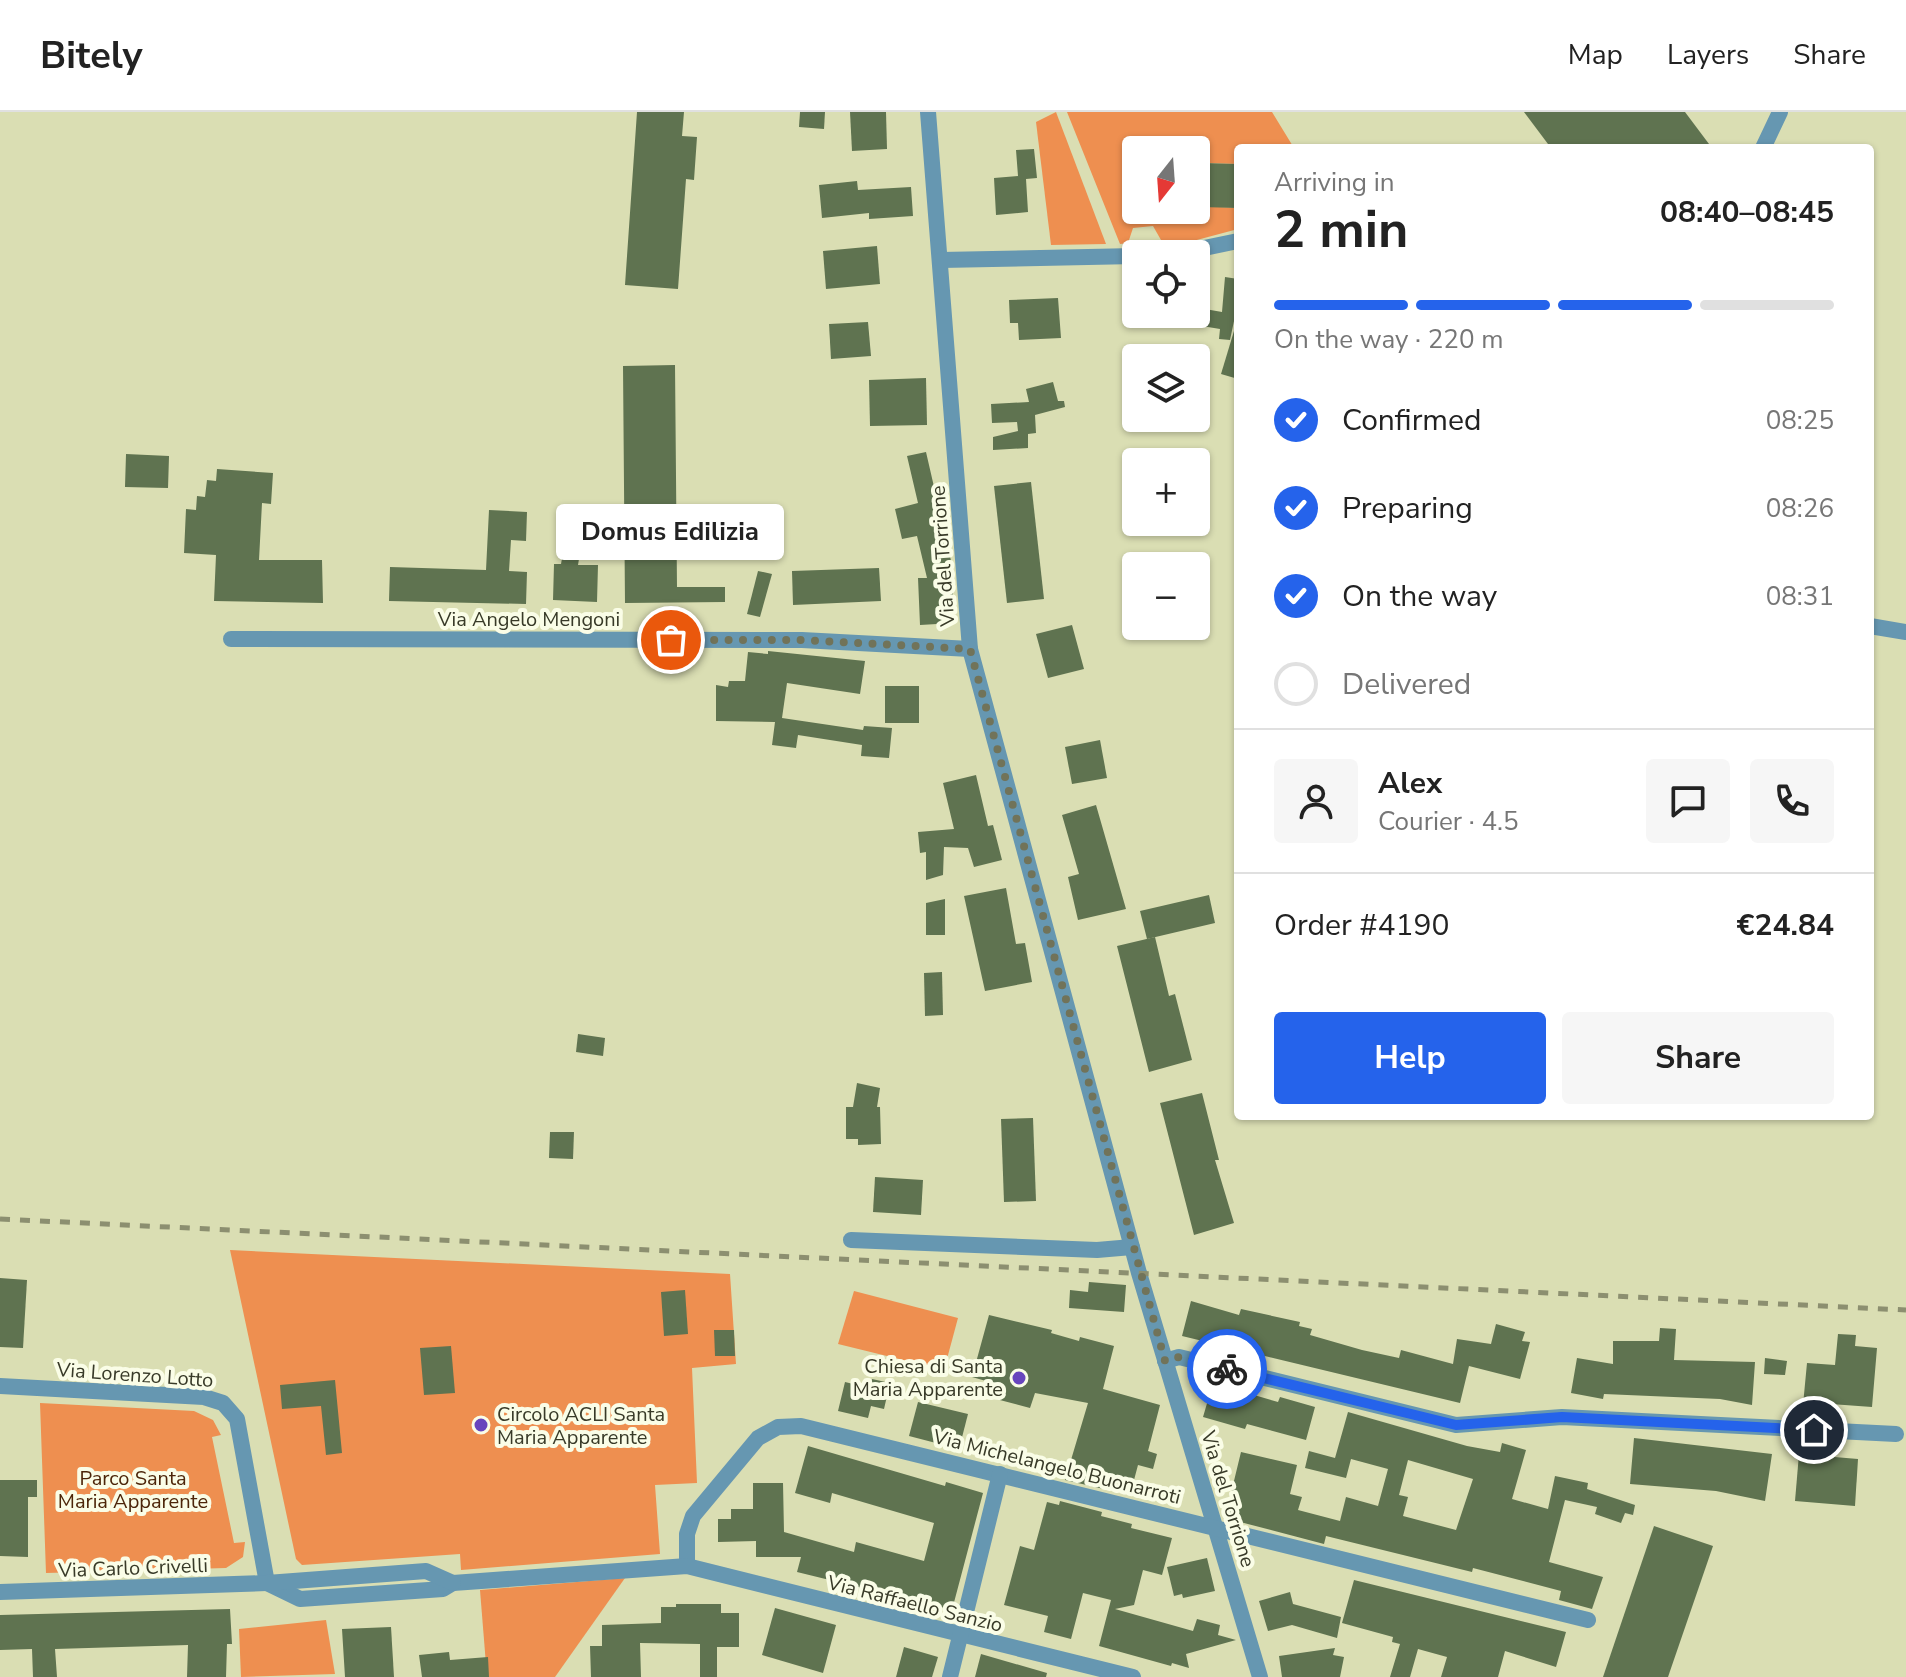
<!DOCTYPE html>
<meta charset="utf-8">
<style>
body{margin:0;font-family:"Nunito Sans",sans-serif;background:#f6f6f6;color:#222;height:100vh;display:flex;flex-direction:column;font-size:30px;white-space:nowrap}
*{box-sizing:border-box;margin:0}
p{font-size:26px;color:#767676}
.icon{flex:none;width:44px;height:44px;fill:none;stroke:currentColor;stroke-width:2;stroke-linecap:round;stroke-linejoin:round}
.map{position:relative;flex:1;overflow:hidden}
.drawer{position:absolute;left:1234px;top:32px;width:640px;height:976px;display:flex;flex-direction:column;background:#fff;border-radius:8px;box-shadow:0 2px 6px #0004}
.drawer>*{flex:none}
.needle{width:52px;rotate:197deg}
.controls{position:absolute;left:1122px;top:24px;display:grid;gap:16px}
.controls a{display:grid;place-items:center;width:88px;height:88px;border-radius:8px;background:#fff;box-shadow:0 2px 6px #0004;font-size:40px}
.pin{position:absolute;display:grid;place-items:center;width:68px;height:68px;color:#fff;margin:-34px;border:4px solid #fff;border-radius:50%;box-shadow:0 2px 8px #0007}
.courier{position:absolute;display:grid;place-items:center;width:80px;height:80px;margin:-40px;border:6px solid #2563eb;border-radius:50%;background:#fff;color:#222;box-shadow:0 2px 10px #0007}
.bubble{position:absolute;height:56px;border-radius:8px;background:#fff;box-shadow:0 2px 6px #0004;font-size:26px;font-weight:700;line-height:56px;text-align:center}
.summary em{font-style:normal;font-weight:700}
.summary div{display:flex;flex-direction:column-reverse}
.summary{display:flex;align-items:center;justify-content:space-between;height:136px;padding:0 40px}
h1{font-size:52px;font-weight:700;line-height:60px}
.bar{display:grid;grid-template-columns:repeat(4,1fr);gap:12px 8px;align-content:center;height:96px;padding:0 40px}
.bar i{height:10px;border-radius:6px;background:#e0e0e0}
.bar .on{background:#2563eb}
.bar p{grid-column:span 4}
.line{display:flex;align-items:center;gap:20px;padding:0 40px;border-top:2px solid #e0e0e0}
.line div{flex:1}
.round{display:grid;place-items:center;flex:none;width:84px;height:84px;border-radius:8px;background:#f6f6f6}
ol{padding:0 40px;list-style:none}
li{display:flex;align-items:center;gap:24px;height:88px}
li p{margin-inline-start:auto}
li .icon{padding:8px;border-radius:50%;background:#2563eb;color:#fff;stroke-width:4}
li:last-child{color:#767676}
li i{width:44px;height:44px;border:4px solid #e0e0e0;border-radius:50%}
.action{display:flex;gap:16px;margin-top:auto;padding:16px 40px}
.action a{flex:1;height:92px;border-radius:8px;background:#2563eb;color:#fff;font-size:32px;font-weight:700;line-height:92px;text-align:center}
.action a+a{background:#f6f6f6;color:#222}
header{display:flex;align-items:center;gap:48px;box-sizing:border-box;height:112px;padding:0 40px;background:#fff;border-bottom:2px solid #e0e0e0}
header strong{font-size:38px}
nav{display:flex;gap:44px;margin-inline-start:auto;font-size:28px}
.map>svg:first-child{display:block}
.green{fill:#ee8f50;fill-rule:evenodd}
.building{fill:#5f7350;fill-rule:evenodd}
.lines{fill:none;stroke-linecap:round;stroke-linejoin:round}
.street{stroke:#6697b1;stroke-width:16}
.rail{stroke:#8c8f70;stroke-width:5;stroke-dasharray:10 10;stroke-linecap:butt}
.done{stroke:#717359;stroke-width:8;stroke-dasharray:0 14.4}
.route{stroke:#2563eb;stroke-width:10}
.poi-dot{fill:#6845bd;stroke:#fafde7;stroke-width:3}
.labels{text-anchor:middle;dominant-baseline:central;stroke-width:8;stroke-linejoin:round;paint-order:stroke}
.street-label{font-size:20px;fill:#383a28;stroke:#fafde7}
.poi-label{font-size:20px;fill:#383a28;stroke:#fafde7;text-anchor:end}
.park-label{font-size:20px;fill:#4c2509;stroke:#fafde7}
</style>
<header>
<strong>Bitely</strong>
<nav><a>Map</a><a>Layers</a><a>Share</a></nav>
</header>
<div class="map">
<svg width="1906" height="1565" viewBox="0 0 1906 1565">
<rect width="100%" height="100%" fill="#dadeb3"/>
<g class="green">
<path d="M1056 0 1106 132 1051 133 1036 10Z"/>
<path d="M1067 0H1272L1294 36H1238V52L1203 51 1201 94 1237 96 1238 79V117L1193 129 1161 128 1153 114 1133 116 1128 131 1120 132ZM1136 38H1196V98H1136Z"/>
<path d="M230 1138 730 1162 736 1252 692 1256 697 1371 655 1373 660 1442 461 1458 460 1442 302 1453 296 1447Z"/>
<path d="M854 1179 958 1206 944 1258 838 1232Z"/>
<path d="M40 1291 194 1299 213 1308 221 1323 212 1325 234 1431 245 1430 243 1445 226 1456 46 1461Z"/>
<path d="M625 1466 555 1565H487L480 1478Z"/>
<path d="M326 1508 335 1562 241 1565 239 1517Z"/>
</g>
<g class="building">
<path d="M637 0H684L682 24 697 25 694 68 686 67 678 177 625 173Z"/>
<path d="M800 0H825L824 17 799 15Z"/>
<path d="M850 0H886L887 37 852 39Z"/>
<path d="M1524 0H1685L1712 36H1551Z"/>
<path d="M1034 37 1037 66 1026 67 1028 100 996 103 994 66 1018 64 1016 38Z"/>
<path d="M1203 51 1238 52 1237 96 1201 95Z"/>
<path d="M857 69 858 78 911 75 913 104 869 107V101L822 106 819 73Z"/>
<path d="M877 134 880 172 826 177 823 139Z"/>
<path d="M1225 165 1238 167V190L1230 228 1219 227 1220 217 1202 214 1205 197 1222 200Z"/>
<path d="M1058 186 1061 226 1019 228 1018 211H1010L1009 188Z"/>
<path d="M868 210 871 244 831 247 829 212Z"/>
<path d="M1234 219 1238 220V267L1221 262Z"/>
<path d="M675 253 677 475H725V490L625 491 623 254Z"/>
<path d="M926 266 927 313 870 314 869 268Z"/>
<path d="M1053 270 1058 289H1064L1065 295 1035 303 1036 321 1028 322V336L993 338V325L1018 319 1017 310 992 311 991 292 1029 290 1026 277Z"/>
<path d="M926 340 952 453 954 511 920 513 918 466H927L917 424 902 427 895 397 918 391 907 344Z"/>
<path d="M126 342 169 344 168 376 125 375Z"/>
<path d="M217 357 273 361 271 392 262 391 259 448H322L323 491 214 489 216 443 184 441 186 397 196 398 197 384 205 385 207 368 216 369Z"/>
<path d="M1031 370 1044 487 1007 491 994 374Z"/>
<path d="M489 398 527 400 526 429 511 428 509 459 527 460 526 492 389 489 390 455 486 458Z"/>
<path d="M569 408 585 411 578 453H598L597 490 553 488 554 452H561Z"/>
<path d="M879 456 881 489 793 493 792 459Z"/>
<path d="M758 459 772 462 760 505 747 502Z"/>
<path d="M1072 513 1084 557 1048 566 1036 522Z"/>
<path d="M768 539 865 549 860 582 787 571 782 606 863 618 864 614 892 616 889 646 861 644 862 633 798 623 796 636 772 633 775 610 716 609V573L728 575 729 569H745L748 540 768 542Z"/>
<rect x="885" y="574" width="34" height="37"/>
<path d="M1100 628 1107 666 1072 672 1065 635Z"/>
<path d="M976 663 988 714 993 713 1002 748 974 755 968 736 944 735 943 763 926 768V740L920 741 918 720 954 717 943 671Z"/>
<path d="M1096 693 1126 797 1078 808 1068 765 1079 762 1062 703Z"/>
<path d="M1006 776 1016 832 1025 831 1032 870 985 879 964 784Z"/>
<path d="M1209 783 1215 811 1147 827 1140 799Z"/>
<path d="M945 787V823H926V791Z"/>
<path d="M1155 825 1169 884 1175 882 1192 948 1149 960 1117 834Z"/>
<path d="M942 860 943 903 925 904 924 861Z"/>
<path d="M578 922 605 926 603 944 576 940Z"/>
<path d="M857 971 880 976 877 995H880L881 1032 858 1033V1027H846V995H853Z"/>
<path d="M1202 981 1219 1048H1215L1234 1111 1194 1123 1160 991Z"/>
<path d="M1033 1006 1036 1089 1004 1090 1001 1007Z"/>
<path d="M550 1020H574L573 1047 549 1046Z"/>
<path d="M875 1065 923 1068 921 1103 873 1100Z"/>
<path d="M0 1166 27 1168 23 1236 0 1235Z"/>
<path d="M1089 1170 1126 1173 1124 1200 1069 1196 1070 1178 1088 1180Z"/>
<path d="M685 1178 688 1222 664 1224 661 1180Z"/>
<path d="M1191 1189 1239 1203 1241 1197 1300 1210 1299 1214 1312 1217 1310 1223 1362 1238 1399 1246 1401 1238 1453 1252 1457 1227 1491 1232 1496 1212 1525 1220 1522 1229 1530 1230 1520 1267 1469 1254 1460 1291 1182 1224Z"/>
<path d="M989 1203 1052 1218 1051 1221 1079 1229 1080 1225 1114 1234 1103 1277 1160 1293 1148 1339 1157 1342 1153 1357 1138 1353 1134 1368 1112 1362 1108 1378 1065 1368 1088 1291 1035 1281 1030 1296 996 1287 1000 1273 972 1265Z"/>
<path d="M1660 1216 1676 1217 1674 1248 1755 1250 1752 1293 1720 1287 1604 1282 1603 1287 1571 1281 1577 1246 1613 1252V1229H1659Z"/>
<path d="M714 1218H734L735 1244H715Z"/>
<path d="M1838 1222 1856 1223 1855 1234 1877 1236 1872 1295 1817 1291V1295L1803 1293 1807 1251 1835 1253Z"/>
<path d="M451 1234 455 1281 424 1283 420 1236Z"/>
<path d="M1765 1246 1787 1249 1785 1263 1764 1262Z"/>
<path d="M872 1267 890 1271 884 1297 871 1294 868 1306 838 1299 845 1270 870 1276Z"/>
<path d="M335 1268 342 1341 326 1343 321 1294 282 1297 280 1273Z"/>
<path d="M1213 1271 1278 1290 1280 1285 1315 1295 1306 1328 1247 1312 1245 1317 1203 1305Z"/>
<path d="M918 1290 968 1302 959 1337 909 1324Z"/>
<path d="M1348 1300 1467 1334 1500 1340 1502 1331 1526 1338 1512 1387 1548 1397 1555 1364 1588 1371 1587 1377 1635 1393 1633 1403 1625 1401 1621 1411 1595 1402 1597 1395 1565 1388 1549 1450 1603 1465 1592 1497 1559 1488 1561 1479 1473 1456 1472 1460 1326 1424 1324 1432 1225 1406 1241 1340 1297 1353 1290 1382 1302 1385 1298 1398 1340 1409 1346 1385 1378 1394 1388 1357 1351 1347 1346 1366 1305 1356 1309 1339 1335 1346ZM1408 1348 1473 1367 1456 1418 1403 1404 1408 1385 1399 1383Z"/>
<path d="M1634 1326 1772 1342 1765 1389 1716 1379 1630 1372Z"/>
<path d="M808 1334 945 1374 946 1370 983 1381 952 1498 797 1460 801 1445H756V1429L718 1430V1407H731V1397H753V1371H783L784 1420 854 1440 856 1430 924 1449 934 1411 832 1381 830 1391 795 1381Z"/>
<path d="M1799 1342 1858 1347 1855 1394 1795 1389Z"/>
<path d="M0 1368H37V1385H28V1445L0 1444Z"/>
<path d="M1060 1389 1102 1400 1101 1404 1132 1412 1131 1416 1172 1426 1162 1463 1143 1458 1134 1493 1115 1497 1193 1519 1197 1507 1220 1513 1218 1523 1236 1528 1186 1542 1189 1556 1172 1551 1171 1554 1099 1534 1111 1488 1083 1481 1071 1527 1044 1520 1048 1504 1004 1493 1020 1434 1034 1438 1047 1390 1059 1393Z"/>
<path d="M1654 1414 1713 1434 1668 1565H1603Z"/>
<path d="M1207 1446 1215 1479 1183 1486 1182 1482 1174 1484 1167 1455Z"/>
<path d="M1354 1468 1566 1520 1556 1555 1505 1539 1498 1565H1441L1447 1545 1418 1537 1410 1565H1390L1400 1532 1392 1530 1393 1525 1342 1511Z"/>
<path d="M1290 1480 1293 1492 1341 1505 1337 1526 1292 1513 1268 1519 1259 1489Z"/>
<path d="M676 1492H721V1501H739V1535H717V1565H700V1532L640 1531 641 1565H591L590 1534H602V1513L661 1511V1495H676Z"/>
<path d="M775 1496 836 1513 823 1561 762 1543Z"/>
<path d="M230 1497 232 1532H227L226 1565H187L188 1533 55 1537 57 1565H33L32 1537 0 1538V1503Z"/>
<path d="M391 1515 394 1565H345L342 1517Z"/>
<path d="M904 1535 938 1545 932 1565H896Z"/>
<path d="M1335 1536 1333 1543 1344 1545 1340 1565H1282L1279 1544Z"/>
<path d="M449 1540 450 1548 488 1545 489 1565H422L419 1543Z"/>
<path d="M981 1542 1047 1561 1046 1565H975Z"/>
</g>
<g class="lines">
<g class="street">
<path d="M928 0 970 537 1139 1161 1260 1565"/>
<path d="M1763 36 1780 0"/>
<path d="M1175 142 1238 129"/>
<path d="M941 148 1136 144"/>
<path d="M1870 514 1906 520"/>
<path d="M231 527 802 528 970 537"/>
<path d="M851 1128 1097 1138 1132 1135"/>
<path d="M1165 1249 1179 1245 1456 1313 1562 1305 1896 1322"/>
<path d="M0 1274 204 1285 223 1291 237 1307 267 1471"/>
<path d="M687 1454V1422L693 1404 758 1326 778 1315 801 1314 1588 1508"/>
<path d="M267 1471 300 1487 443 1477 453 1471 687 1454 1133 1565"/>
<path d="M0 1480 267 1471 426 1459 453 1471"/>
<path d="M950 1565 1000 1362"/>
</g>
<path class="rail" d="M0 1107 1906 1198"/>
</g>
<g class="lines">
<path class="done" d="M671 528H802L970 537 1165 1249 1179 1245 1227 1257"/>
<path class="route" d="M1227 1257 1456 1313 1562 1305 1814 1318"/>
</g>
<g class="poi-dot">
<circle cx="1019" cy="1266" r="8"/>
<circle cx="481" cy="1313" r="8"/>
</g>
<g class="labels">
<g class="street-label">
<text transform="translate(943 444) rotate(-94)">Via del Torrione</text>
<text x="529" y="507">Via Angelo Mengoni</text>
<text transform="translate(135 1263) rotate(4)">Via Lorenzo Lotto</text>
<text transform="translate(1057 1355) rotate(14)">Via Michelangelo Buonarroti</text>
<text transform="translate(1228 1387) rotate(73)">Via del Torrione</text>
<text transform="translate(133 1456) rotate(-2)">Via Carlo Crivelli</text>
<text transform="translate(915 1492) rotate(14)">Via Raffaello Sanzio</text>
</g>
<g class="poi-label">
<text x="1003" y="1254">Chiesa di Santa<tspan x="1003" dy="23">Maria Apparente</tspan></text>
<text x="497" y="1302" text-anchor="start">Circolo ACLI Santa<tspan x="497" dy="23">Maria Apparente</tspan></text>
</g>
<g class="park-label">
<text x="133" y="1366">Parco Santa<tspan x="133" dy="23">Maria Apparente</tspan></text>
</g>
</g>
</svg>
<div class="controls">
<a><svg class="needle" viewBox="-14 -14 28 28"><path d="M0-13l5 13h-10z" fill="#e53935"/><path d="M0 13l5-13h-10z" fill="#767676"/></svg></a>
<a><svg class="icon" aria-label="locate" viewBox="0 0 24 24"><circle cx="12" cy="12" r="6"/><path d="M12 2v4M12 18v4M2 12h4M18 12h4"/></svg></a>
<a><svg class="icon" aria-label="layers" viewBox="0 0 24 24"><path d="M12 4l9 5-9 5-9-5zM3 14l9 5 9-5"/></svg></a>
<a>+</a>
<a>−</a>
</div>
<div class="pin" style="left:671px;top:528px;background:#ea580c"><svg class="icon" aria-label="bag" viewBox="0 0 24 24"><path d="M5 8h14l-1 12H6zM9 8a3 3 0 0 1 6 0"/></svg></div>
<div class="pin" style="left:1814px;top:1318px;background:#1f2937"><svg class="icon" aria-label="home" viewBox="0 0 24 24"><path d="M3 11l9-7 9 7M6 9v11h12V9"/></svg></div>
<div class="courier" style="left:1227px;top:1257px"><svg class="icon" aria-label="bike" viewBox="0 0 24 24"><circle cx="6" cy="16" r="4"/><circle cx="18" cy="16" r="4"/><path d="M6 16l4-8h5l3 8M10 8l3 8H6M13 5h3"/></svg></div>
<div class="bubble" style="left:556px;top:392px;width:228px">Domus Edilizia</div>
<section class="drawer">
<div class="summary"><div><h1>2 min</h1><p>Arriving in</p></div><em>08:40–08:45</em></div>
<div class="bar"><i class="on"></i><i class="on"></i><i class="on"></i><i></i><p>On the way · 220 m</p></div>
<ol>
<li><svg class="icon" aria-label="check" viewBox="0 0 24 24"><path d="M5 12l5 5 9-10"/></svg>Confirmed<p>08:25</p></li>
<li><svg class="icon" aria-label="check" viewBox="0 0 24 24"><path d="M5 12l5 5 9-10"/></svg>Preparing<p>08:26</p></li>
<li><svg class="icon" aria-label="check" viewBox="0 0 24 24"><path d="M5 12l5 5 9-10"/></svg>On the way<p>08:31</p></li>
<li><i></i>Delivered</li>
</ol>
<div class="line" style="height:144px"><a class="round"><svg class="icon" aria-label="person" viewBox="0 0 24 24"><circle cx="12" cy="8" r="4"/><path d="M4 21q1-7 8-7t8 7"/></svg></a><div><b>Alex</b><p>Courier · 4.5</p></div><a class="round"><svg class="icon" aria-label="chat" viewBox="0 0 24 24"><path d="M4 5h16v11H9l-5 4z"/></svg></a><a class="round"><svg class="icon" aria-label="phone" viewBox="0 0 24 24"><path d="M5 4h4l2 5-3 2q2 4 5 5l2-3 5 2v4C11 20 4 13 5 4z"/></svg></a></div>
<div class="line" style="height:104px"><div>Order #4190</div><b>€24.84</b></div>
<div class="action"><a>Help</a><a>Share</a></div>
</section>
</div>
